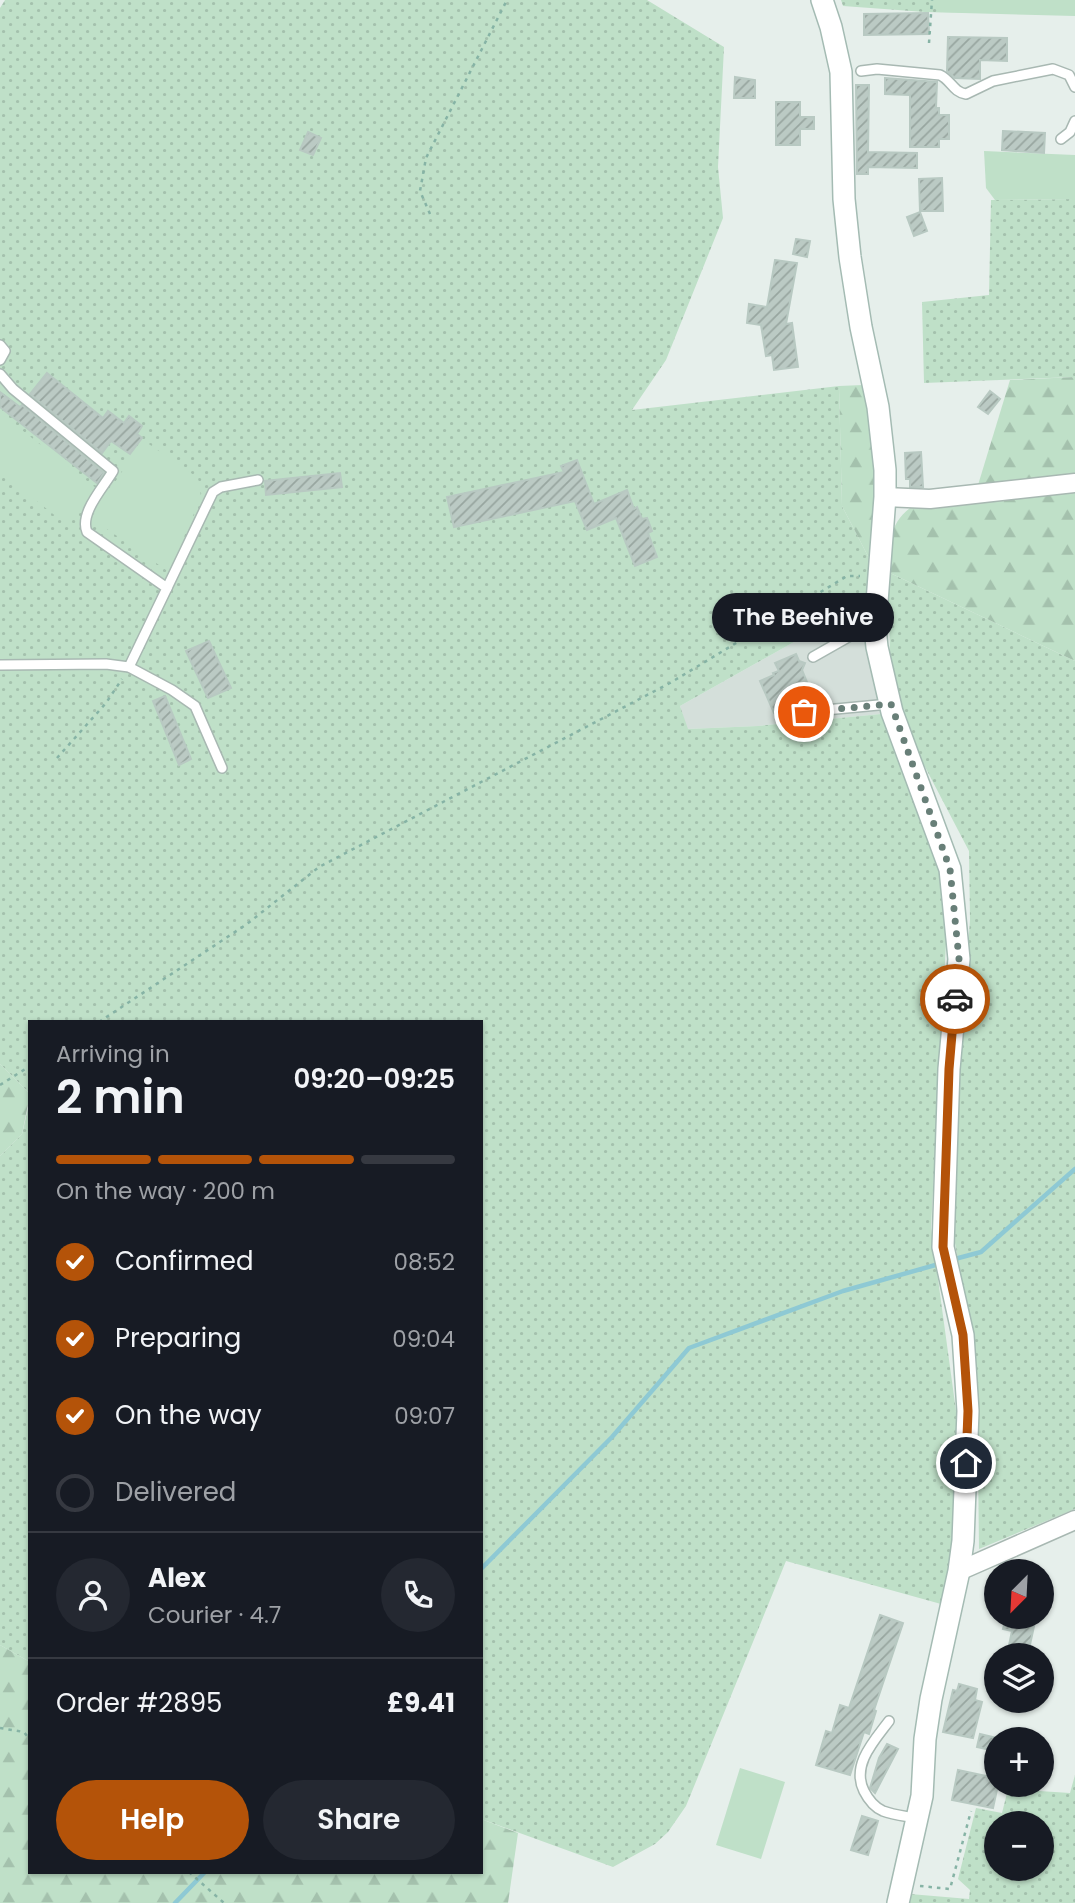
<!DOCTYPE html>
<meta charset="utf-8">
<style>
body{margin:0;font-family:Poppins,sans-serif;background:#242831;color:#f1f3f6;height:100vh;display:flex;flex-direction:column;font-size:26px;white-space:nowrap}
*{box-sizing:border-box;margin:0}
p{font-size:23px;color:#9ea1a6}
.icon{flex:none;width:38px;height:38px;fill:none;stroke:currentColor;stroke-width:2;stroke-linecap:round;stroke-linejoin:round}
.map{position:relative;flex:1;overflow:hidden}
.panel{position:absolute;left:28px;top:1020px;width:455px;height:854px;display:flex;flex-direction:column;background:#171b24;border-radius:0px;box-shadow:0 2px 5px #0004}
.panel>*{flex:none}
.needle{width:46px;rotate:204deg}
.tools{position:absolute;left:984px;top:1559px;display:grid;gap:14px}
.tools a{display:grid;place-items:center;width:70px;height:70px;border-radius:50%;background:#171b24;box-shadow:0 2px 5px #0004;font-size:35px}
.pin{position:absolute;display:grid;place-items:center;width:60px;height:60px;color:#fff;margin:-30px;border:4px solid #fff;border-radius:50%;box-shadow:0 2px 7px #0007}
.courier{position:absolute;display:grid;place-items:center;width:70px;height:70px;margin:-35px;border:5px solid #b45309;border-radius:50%;background:#fff;color:#222;box-shadow:0 2px 9px #0007}
.bubble{position:absolute;height:49px;border-radius:24px;background:#171b24;box-shadow:0 2px 5px #0004;font-size:23px;font-weight:600;line-height:49px;text-align:center}
.head em{font-style:normal;font-weight:600}
.head div{display:flex;flex-direction:column-reverse}
.head{display:flex;align-items:center;justify-content:space-between;height:119px;padding:0 28px}
h1{font-size:46px;font-weight:600;line-height:52px}
.bar{display:grid;grid-template-columns:repeat(4,1fr);gap:10px 7px;align-content:center;height:84px;padding:0 28px}
.bar i{height:9px;border-radius:5px;background:#363941}
.bar .active{background:#b45309}
.bar p{grid-column:span 4}
.line{display:flex;align-items:center;gap:18px;padding:0 28px;border-top:2px solid #363941}
.line div{flex:1}
.round{display:grid;place-items:center;flex:none;width:74px;height:74px;border-radius:37px;background:#242831}
ol{padding:0 28px;list-style:none}
li{display:flex;align-items:center;gap:21px;height:77px}
li p{margin-inline-start:auto}
li .icon{padding:7px;border-radius:50%;background:#b45309;color:#fff;stroke-width:4}
li:last-child{color:#9ea1a6}
li i{width:38px;height:38px;border:4px solid #363941;border-radius:50%}
.action{display:flex;gap:14px;margin-top:auto;padding:14px 28px}
.action a{flex:1;height:80px;border-radius:42px;background:#b45309;color:#fff;font-size:28px;font-weight:600;line-height:80px;text-align:center}
.action a+a{background:#242831;color:#f1f3f6}
.map>svg:first-child{display:block}
.built{fill:#d4dfda}
.green{fill:url(#green-dots);fill-rule:evenodd}
.forest{fill:url(#forest-firs)}
.pitch{fill:#bfe0c8}
.lines{fill:none;stroke-linecap:round;stroke-linejoin:round}
.stream{stroke:#8ec9d4;stroke-width:4.5}
.building{fill:url(#building-hatch);stroke:#b8c9c2;stroke-width:2}
.lane-casing{stroke:#a8b8b2;stroke-width:12}
.street-casing{stroke:#a8b8b2;stroke-width:21}
.secondary-casing{stroke:#a4bbb3;stroke-width:24}
.path{stroke:#86b3a5;stroke-width:2.5;stroke-dasharray:3.5 5;stroke-linecap:butt}
.lane{stroke:#fff;stroke-width:9}
.street{stroke:#fff;stroke-width:18}
.secondary{stroke:#fff;stroke-width:21}
.done{stroke:#687f78;stroke-width:7;stroke-dasharray:0 12.6}
.route{stroke:#b45309;stroke-width:9}
</style>
<div class="map">
<svg width="1075" height="1903" viewBox="0 0 1075 1903">
<defs>
<pattern id="green-dots" width="8" height="8" patternUnits="userSpaceOnUse" patternTransform="scale(1.75)"><rect width="8" height="8" fill="#bfe0c8"/><path d="M2 2h.1M6 6h.1" fill="none" stroke="#a4c1ad" stroke-width="1.8" stroke-linecap="round"/></pattern>
<pattern id="forest-firs" width="22" height="20" patternUnits="userSpaceOnUse" patternTransform="scale(1.75)"><rect width="22" height="20" fill="#bfe0c8"/><path d="M5 1l3.5 6h-7zM16 11l3.5 6h-7z" fill="#a4c1ad"/></pattern>
<pattern id="building-hatch" width="6" height="6" patternUnits="userSpaceOnUse" patternTransform="scale(1.75)"><rect width="6" height="6" fill="#bbcac4"/><path d="M-1 1l2-2M0 6l6-6M5 7l2-2" fill="none" stroke="#98a6a0"/></pattern>
</defs>
<rect width="100%" height="100%" fill="#e6efeb"/>
<path class="built" d="M867 601 870 654 881 714 758 726 687 729 680 706Z"/>
<g class="green">
<path d="M5 0H647L724 47 718 167 723 218 666 360 632 410 839 386 842 506 871 562 867 601 680 706 688 729 758 726 881 714 918 802 941 874 946 943 931 1228 960 1440 954 1550 941 1604 786 1561 686 1806 668 1832 655 1844 613 1867 481 1819V1022H30V1094L0 1064V8Z"/>
<path d="M841 0H1075V16L925 12 843 6Z"/>
<path d="M1075 199V377L924 383 922 302 989 295 991 200Z"/>
<path d="M888 572 1075 661V1509L979 1549 977 1370 955 1243 958 1083 970 920 969 851 901 721 890 656Z"/>
<path d="M30 1100V1662L0 1645V1156L22 1134Z"/>
<path d="M1075 1775V1903H908L910 1894 969 1899 970 1890 958 1879 976 1808 1002 1813 1008 1789 1070 1793ZM996 1824H1041V1869H996Z"/>
</g>
<g class="forest">
<path d="M1075 377V473L978 485 1010 380Z"/>
<path d="M863 385 875 446 878 489 871 562 842 506 839 386Z"/>
<path d="M1075 491V661L888 572C889 546 888 525 910 508Z"/>
<path d="M0 1064 30 1094 22 1134 0 1156Z"/>
<path d="M0 1645 30 1662V1872H481V1819L518 1833 508 1903H0Z"/>
</g>
<g class="pitch">
<path d="M939 0H1075V14L939 12Z"/>
<path d="M984 151 1075 155V199L995 200 986 188Z"/>
<path d="M0 413 96 488 67 525 0 472Z"/>
<path d="M143 440 198 478 201 497 169 572 91 518Z"/>
<path d="M740 1768 785 1782 761 1859 716 1845Z"/>
</g>
<g class="lines">
<g class="stream">
<path d="M951 1260 981 1252 1075 1169"/>
<path d="M481 1569 612 1437 689 1348 843 1291 939 1264"/>
<path d="M175 1903 205 1872"/>
</g>
</g>
<g class="building">
<path d="M928 13 929 34 864 35V14Z"/>
<path d="M948 37 1007 38V61L980 60V79L955 78 947 71Z"/>
<path d="M735 77 755 80V98H734Z"/>
<path d="M885 78 937 82 936 108H939V115H949V139H939V147H910V95L885 94Z"/>
<path d="M856 85H869L868 152 917 153V168L868 167V174H857Z"/>
<path d="M776 102H800V117H814V129H800V145H776Z"/>
<path d="M1003 131 1045 133 1044 153 1002 150Z"/>
<path d="M308 132 321 138 313 155 300 150Z"/>
<path d="M942 178 943 211H920L919 179Z"/>
<path d="M920 212 927 231 914 236 907 217Z"/>
<path d="M796 239 810 241 807 257 793 254Z"/>
<path d="M775 260 797 263 786 324 792 323 798 367 774 370 772 355 766 356 761 325 747 323 749 304 767 307Z"/>
<path d="M47 373 103 418 108 411 124 423 129 416 142 426 137 434 142 438 130 454 111 441 102 453 30 394Z"/>
<path d="M990 391 1000 399 988 414 978 407Z"/>
<path d="M0 392 20 407 22 405 104 473 97 483 0 407Z"/>
<path d="M921 452 923 487H910V479H906L905 453Z"/>
<path d="M577 460 594 504 627 490 634 509 637 507 642 519 647 518 652 531 648 533 657 557 635 566 616 518 587 530 575 501 454 527 447 497 564 472 561 466Z"/>
<path d="M340 473 342 487 266 495 265 481Z"/>
<path d="M209 641 231 688 208 698 186 651Z"/>
<path d="M796 654 799 661 805 663 802 670 813 697 774 713 760 681 774 675 773 673 779 671 775 663Z"/>
<path d="M165 696 191 759 179 765 153 701Z"/>
<path d="M880 1615 903 1623 874 1710 876 1711 869 1734 864 1732 850 1775 816 1765 826 1731 832 1733 840 1705 849 1708Z"/>
<path d="M1006 1617H1036L1028 1654 1008 1650 1012 1631 1003 1629Z"/>
<path d="M959 1684 977 1689 975 1700 982 1702 973 1738 943 1732 953 1690 957 1691Z"/>
<path d="M980 1734 997 1738 995 1751 977 1747Z"/>
<path d="M887 1744 898 1749 875 1793 870 1788 879 1758Z"/>
<path d="M958 1770 996 1778V1785H998L993 1808 952 1800Z"/>
<path d="M862 1816 878 1821 868 1855 851 1850Z"/>
</g>
<g class="lines">
<defs>
<g id="lane">
<path d="M861 71 877 69 940 75C951 80 953 92 966 94L993 81 1053 69 1069 75 1075 87"/>
<path d="M1061 139 1070 132 1075 121"/>
<path d="M0 345 5 351 0 360"/>
<path d="M0 374 13 389 113 471C104 487 79 513 87 532L167 588 129 667"/>
<path d="M167 588 213 492 221 487 258 480"/>
<path d="M813 657 850 636 874 628"/>
<path d="M0 665 106 664 129 667 172 690 195 706 222 768"/>
<path d="M804 712 889 704"/>
<path d="M889 1721C874 1741 851 1765 864 1791 868 1799 874 1807 883 1811 893 1815 905 1816 916 1818"/>
</g>
<g id="street">
<path d="M885 497 930 499 1075 483"/>
<path d="M959 1571 1075 1520"/>
</g>
<path id="secondary" d="M822 0 831 27 841 72 844 199 850 257 861 327 878 407 885 470V497L875 628 877 647 892 712 950 869 959 959 949 1069 943 1247 963 1335 968 1411 963 1541 959 1571 931 1699 925 1739 922 1796 898 1903"/>
</defs>
<use href="#lane" class="lane-casing"/>
<use href="#street" class="street-casing"/>
<use href="#secondary" class="secondary-casing"/>
<g class="path">
<path d="M929 43 932 0"/>
<path d="M430 214 420 191 426 158 507 0"/>
<path d="M57 758 106 703 122 679"/>
<path d="M99 1022 247 924 319 867 670 683 847 576H860"/>
<path d="M0 1085 30 1066"/>
<path d="M0 1728 24 1732 30 1740"/>
<path d="M189 1872 224 1903"/>
<path d="M920 1886 950 1889 971 1811"/>
</g>
<use href="#lane" class="lane"/>
<use href="#street" class="street"/>
<use href="#secondary" class="secondary"/>
</g>
<g class="lines">
<path class="done" d="M804 712 891 704 950 869 959 959 955 999"/>
<path class="route" d="M955 999 949 1069 943 1247 963 1335 968 1411 966 1463"/>
</g>
</svg>
<div class="tools">
<a><svg class="needle" viewBox="-14 -14 28 28"><path d="M0-13l5 13h-10z" fill="#e53935"/><path d="M0 13l5-13h-10z" fill="#9ea1a6"/></svg></a>
<a><svg class="icon" aria-label="layers" viewBox="0 0 24 24"><path d="M12 4l9 5-9 5-9-5zM3 14l9 5 9-5"/></svg></a>
<a>+</a>
<a>−</a>
</div>
<div class="pin" style="left:804px;top:712px;background:#ea580c"><svg class="icon" aria-label="bag" viewBox="0 0 24 24"><path d="M5 8h14l-1 12H6zM9 8a3 3 0 0 1 6 0"/></svg></div>
<div class="pin" style="left:966px;top:1463px;background:#1f2937"><svg class="icon" aria-label="home" viewBox="0 0 24 24"><path d="M3 11l9-7 9 7M6 9v11h12V9"/></svg></div>
<div class="courier" style="left:955px;top:999px"><svg class="icon" aria-label="car" viewBox="0 0 24 24"><path d="M5 17H2v-5l4-1 3-4h7l3 4 3 1v5h-3M9 17h6M6 11h13"/><circle cx="7" cy="17" r="2"/><circle cx="17" cy="17" r="2"/></svg></div>
<div class="bubble" style="left:712px;top:593px;width:182px">The Beehive</div>
<section class="panel">
<div class="head"><div><h1>2 min</h1><p>Arriving in</p></div><em>09:20–09:25</em></div>
<div class="bar"><i class="active"></i><i class="active"></i><i class="active"></i><i></i><p>On the way · 200 m</p></div>
<ol>
<li><svg class="icon" aria-label="check" viewBox="0 0 24 24"><path d="M5 12l5 5 9-10"/></svg>Confirmed<p>08:52</p></li>
<li><svg class="icon" aria-label="check" viewBox="0 0 24 24"><path d="M5 12l5 5 9-10"/></svg>Preparing<p>09:04</p></li>
<li><svg class="icon" aria-label="check" viewBox="0 0 24 24"><path d="M5 12l5 5 9-10"/></svg>On the way<p>09:07</p></li>
<li><i></i>Delivered</li>
</ol>
<div class="line" style="height:126px"><a class="round"><svg class="icon" aria-label="person" viewBox="0 0 24 24"><circle cx="12" cy="8" r="4"/><path d="M4 21q1-7 8-7t8 7"/></svg></a><div><b>Alex</b><p>Courier · 4.7</p></div><a class="round"><svg class="icon" aria-label="phone" viewBox="0 0 24 24"><path d="M5 4h4l2 5-3 2q2 4 5 5l2-3 5 2v4C11 20 4 13 5 4z"/></svg></a></div>
<div class="line" style="height:91px"><div>Order #2895</div><b>£9.41</b></div>
<div class="action"><a>Help</a><a>Share</a></div>
</section>
</div>
